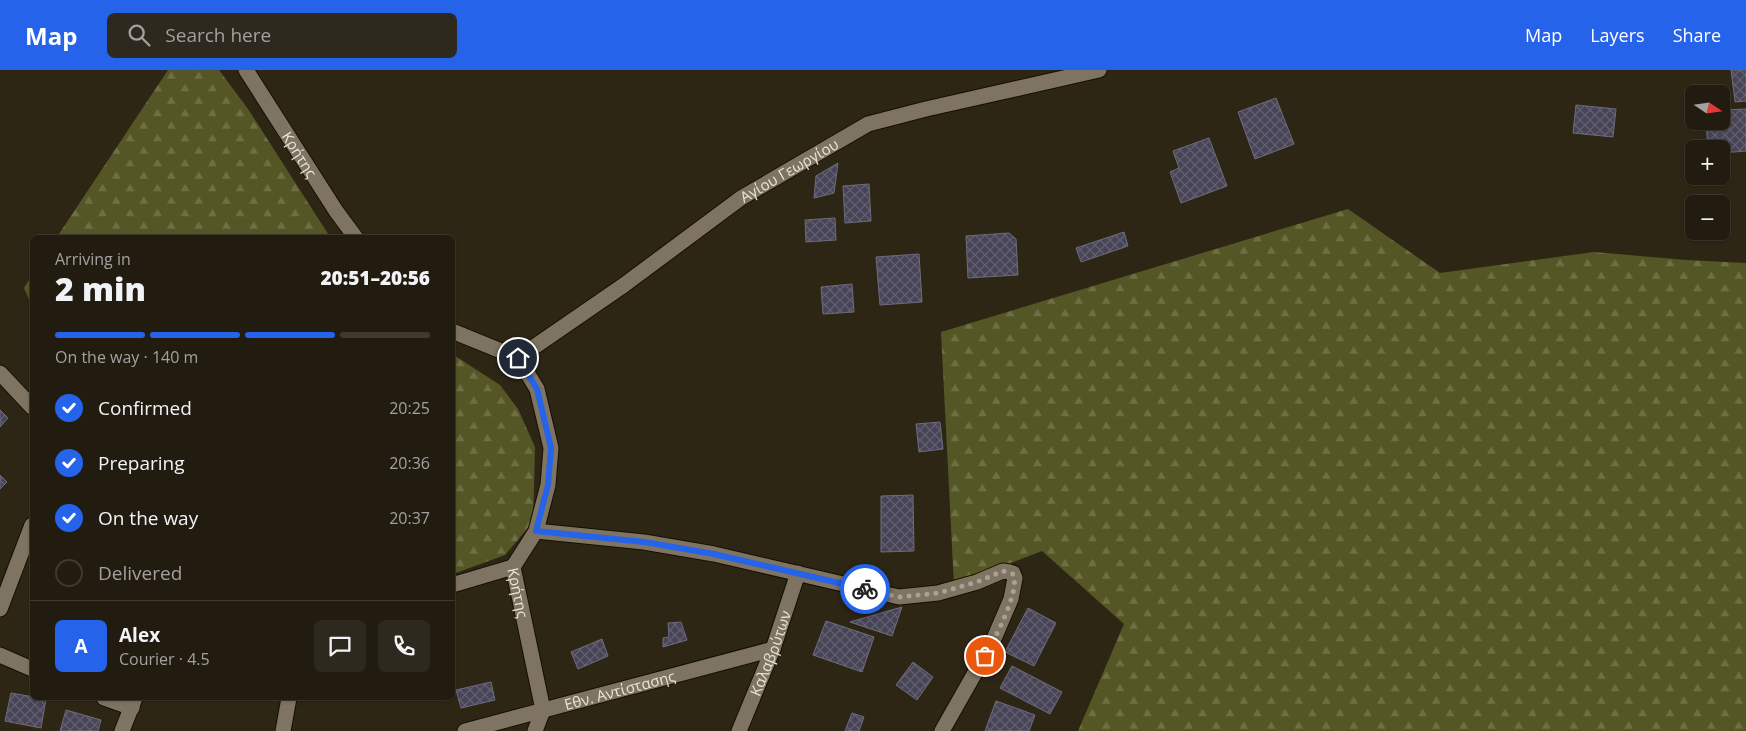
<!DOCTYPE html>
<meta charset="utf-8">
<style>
body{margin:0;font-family:"Open Sans",sans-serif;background:#2e291e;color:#f1f3f6;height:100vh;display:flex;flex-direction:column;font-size:19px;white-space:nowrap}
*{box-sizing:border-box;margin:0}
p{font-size:16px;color:#a2a19f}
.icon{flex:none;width:28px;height:28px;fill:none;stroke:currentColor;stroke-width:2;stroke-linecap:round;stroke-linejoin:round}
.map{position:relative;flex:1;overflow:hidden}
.panel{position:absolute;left:30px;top:165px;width:425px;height:465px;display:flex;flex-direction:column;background:#221c10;border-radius:8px;box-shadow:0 1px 4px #0004,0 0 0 1px #3f3a30}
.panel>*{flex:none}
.needle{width:32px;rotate:103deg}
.fabs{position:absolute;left:1685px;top:15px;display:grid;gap:10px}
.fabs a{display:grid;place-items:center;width:45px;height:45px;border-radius:8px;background:#221c10;box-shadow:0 1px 4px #0004,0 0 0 1px #3f3a30;font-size:25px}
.pin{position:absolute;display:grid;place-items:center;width:42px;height:42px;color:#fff;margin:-21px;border:2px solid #fff;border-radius:50%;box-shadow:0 1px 5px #0007}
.courier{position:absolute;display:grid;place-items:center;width:50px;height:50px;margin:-25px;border:4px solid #2563eb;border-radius:50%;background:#fff;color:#222;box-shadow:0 1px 6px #0007}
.head em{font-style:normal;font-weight:800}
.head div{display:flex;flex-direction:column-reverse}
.head{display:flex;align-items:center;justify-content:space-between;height:85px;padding:0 25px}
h1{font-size:32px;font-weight:800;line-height:38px}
.bar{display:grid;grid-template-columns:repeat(4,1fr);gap:8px 5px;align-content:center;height:60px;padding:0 25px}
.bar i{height:6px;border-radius:4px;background:#3f3a30}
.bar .selected{background:#2563eb}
.bar p{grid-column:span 4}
.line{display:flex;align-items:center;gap:12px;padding:0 25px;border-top:1px solid #3f3a30}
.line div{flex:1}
.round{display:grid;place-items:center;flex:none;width:52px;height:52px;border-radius:8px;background:#2e291e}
ol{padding:0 25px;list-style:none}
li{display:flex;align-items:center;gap:15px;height:55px}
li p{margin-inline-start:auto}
li .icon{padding:5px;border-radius:50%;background:#2563eb;color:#fff;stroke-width:4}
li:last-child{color:#a2a19f}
li i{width:28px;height:28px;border:2px solid #3f3a30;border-radius:50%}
header{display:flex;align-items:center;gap:30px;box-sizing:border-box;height:70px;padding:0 25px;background:#2563eb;color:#fff}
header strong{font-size:24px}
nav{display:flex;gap:28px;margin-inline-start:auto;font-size:18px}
.search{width:350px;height:45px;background:#2e291e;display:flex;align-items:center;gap:12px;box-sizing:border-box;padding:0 18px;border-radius:8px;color:#a2a19f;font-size:19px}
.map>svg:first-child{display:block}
.forest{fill:url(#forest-firs)}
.building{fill:url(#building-cross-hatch);stroke:#6e6b80}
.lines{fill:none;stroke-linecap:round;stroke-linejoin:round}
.street-casing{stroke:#160f01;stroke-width:17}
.street{stroke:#7e7461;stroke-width:15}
.done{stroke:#a8a295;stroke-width:5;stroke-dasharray:0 9}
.route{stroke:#2563eb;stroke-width:6}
.labels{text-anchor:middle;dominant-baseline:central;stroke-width:4;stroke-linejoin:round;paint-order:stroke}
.street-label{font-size:15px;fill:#eae5da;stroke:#241c0b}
</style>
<header>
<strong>Map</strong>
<div class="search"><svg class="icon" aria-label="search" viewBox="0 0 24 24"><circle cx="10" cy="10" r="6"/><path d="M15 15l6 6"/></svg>Search here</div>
<nav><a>Map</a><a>Layers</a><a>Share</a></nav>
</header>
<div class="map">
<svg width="1746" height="661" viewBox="0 0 1746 661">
<defs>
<pattern id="forest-firs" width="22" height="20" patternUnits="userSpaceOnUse" patternTransform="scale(1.25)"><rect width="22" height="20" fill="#545725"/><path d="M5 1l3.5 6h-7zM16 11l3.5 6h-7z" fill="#6d6f44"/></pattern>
<pattern id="building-cross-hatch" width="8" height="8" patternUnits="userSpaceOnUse" patternTransform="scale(1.25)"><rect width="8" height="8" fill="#474457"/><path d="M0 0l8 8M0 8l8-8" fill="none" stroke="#625f6f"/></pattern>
</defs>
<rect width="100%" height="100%" fill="#2e2615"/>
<g class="forest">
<path d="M168 0H219L248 39 330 167H57Z"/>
<path d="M1348 139 1440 203 1594 182 1686 190 1746 193V661H1078L1124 554 1042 481 954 515 941 262Z"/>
<path d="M32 205V236L24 218Z"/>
<path d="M452 284 500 315 518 339 535 377 533 452 505 485 453 504Z"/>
</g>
<g class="building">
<path d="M1731 0H1746V31L1735 32Z"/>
<path d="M1276 28 1294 74 1255 89 1238 42Z"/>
<path d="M1576 35 1616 39 1613 67 1573 63Z"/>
<path d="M1746 39V81L1721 83V79H1708L1706 51H1721V40Z"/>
<path d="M1209 68 1227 116 1181 133 1170 102 1179 98 1173 81Z"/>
<path d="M838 93 834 123 814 128 816 106Z"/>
<path d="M869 114 871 151 845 153 843 116Z"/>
<path d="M835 148 836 170 806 172 805 150Z"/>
<path d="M1124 162 1128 176 1081 192 1076 178Z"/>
<path d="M1009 163 1016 169 1018 205 968 208 966 166Z"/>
<path d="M919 184 922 232 880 235 876 187Z"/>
<path d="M852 214 854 242 823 244 821 217Z"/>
<path d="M0 340 8 348 0 357Z"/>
<path d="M940 352 943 379 919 382 916 354Z"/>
<path d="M0 405 7 412 0 419Z"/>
<path d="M913 425 914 481 881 482V426Z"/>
<path d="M902 537 892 566 850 552Z"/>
<path d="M1028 538 1056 553 1034 596 1005 582Z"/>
<path d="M826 551 874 567 862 602 813 585Z"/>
<path d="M681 552 687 570 663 577V568L669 567 668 553Z"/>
<path d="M602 569 608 586 578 599 571 582Z"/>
<path d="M913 592 933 607 917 630 896 615Z"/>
<path d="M1012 596 1062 622 1050 644 1000 618Z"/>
<path d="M491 612 495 630 461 638 456 620Z"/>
<path d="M11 623 46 629 41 658 5 651Z"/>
<path d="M996 631 1035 645 1029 661H985Z"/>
<path d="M66 640 101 650 98 661H60Z"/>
<path d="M852 643 864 647 859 661H845Z"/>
</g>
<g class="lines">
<defs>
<g id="street">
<path id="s1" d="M246 0 336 141 356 168"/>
<path id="s2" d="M452 261 518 288 537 319 551 378 548 415 536 461 513 497 543 640 535 661"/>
<path id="s3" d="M518 288 624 215 741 128 868 54 926 39 1099 0"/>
<path d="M0 303 32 337"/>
<path d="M536 461 644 472 714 484 899 527 938 523 977 512 1003 501 1010 502 1013 503 1015 508 1011 529 993 571 942 661"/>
<path d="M452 515 513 497"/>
<path d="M0 539 32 455"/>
<path d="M0 585 32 599"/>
<path d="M104 628 132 638"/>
<path d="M122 661 135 628"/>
<path d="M283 661 289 628"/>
<path id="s4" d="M465 661 773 579"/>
<path id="s5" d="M739 661 773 579 798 503"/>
</g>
</defs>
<use href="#street" class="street-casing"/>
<use href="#street" class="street"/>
</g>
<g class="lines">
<path class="done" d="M865 519 899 527 938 523 977 512 1003 501 1013 504C1021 520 994 570 985 586"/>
<path class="route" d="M518 288 537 319 551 378 548 415 536 461 644 472 714 484 865 519"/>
</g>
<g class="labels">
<g class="street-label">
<text stroke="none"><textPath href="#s1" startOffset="100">Κρήτης</textPath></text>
<text stroke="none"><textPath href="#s3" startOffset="330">Αγίου Γεωργίου</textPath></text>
<text stroke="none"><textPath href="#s2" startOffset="322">Κρήτης</textPath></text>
<text stroke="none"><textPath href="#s5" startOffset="84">Καλαβρύτων</textPath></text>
<text stroke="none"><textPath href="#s4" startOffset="160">Εθν. Αντίστασης</textPath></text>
</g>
</g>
</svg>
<div class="fabs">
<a><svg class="needle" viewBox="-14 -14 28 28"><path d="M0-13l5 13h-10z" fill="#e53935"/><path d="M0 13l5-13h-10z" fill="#a2a19f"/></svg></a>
<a>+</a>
<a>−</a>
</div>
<div class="pin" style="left:985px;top:586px;background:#ea580c"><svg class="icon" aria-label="bag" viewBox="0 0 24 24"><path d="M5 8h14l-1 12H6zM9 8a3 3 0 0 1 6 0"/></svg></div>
<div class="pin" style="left:518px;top:288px;background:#1f2937"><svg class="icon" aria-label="home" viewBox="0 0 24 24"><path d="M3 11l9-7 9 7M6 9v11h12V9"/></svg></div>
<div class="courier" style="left:865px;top:519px"><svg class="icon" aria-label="bike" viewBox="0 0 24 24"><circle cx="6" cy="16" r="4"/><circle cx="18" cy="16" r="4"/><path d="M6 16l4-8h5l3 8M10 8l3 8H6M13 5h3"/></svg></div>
<section class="panel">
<div class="head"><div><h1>2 min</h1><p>Arriving in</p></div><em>20:51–20:56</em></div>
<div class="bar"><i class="selected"></i><i class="selected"></i><i class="selected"></i><i></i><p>On the way · 140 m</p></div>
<ol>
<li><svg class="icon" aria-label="check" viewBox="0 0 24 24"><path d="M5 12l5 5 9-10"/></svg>Confirmed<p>20:25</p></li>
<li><svg class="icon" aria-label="check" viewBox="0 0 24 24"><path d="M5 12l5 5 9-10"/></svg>Preparing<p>20:36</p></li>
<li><svg class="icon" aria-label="check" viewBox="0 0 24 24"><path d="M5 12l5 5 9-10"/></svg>On the way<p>20:37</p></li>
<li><i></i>Delivered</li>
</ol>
<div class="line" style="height:90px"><b class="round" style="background:#2563eb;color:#fff">A</b><div><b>Alex</b><p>Courier · 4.5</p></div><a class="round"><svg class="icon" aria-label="chat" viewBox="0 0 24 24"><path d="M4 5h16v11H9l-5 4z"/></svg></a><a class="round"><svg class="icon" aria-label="phone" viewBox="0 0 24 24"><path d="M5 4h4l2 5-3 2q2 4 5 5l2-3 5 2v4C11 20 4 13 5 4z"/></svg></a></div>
</section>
</div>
